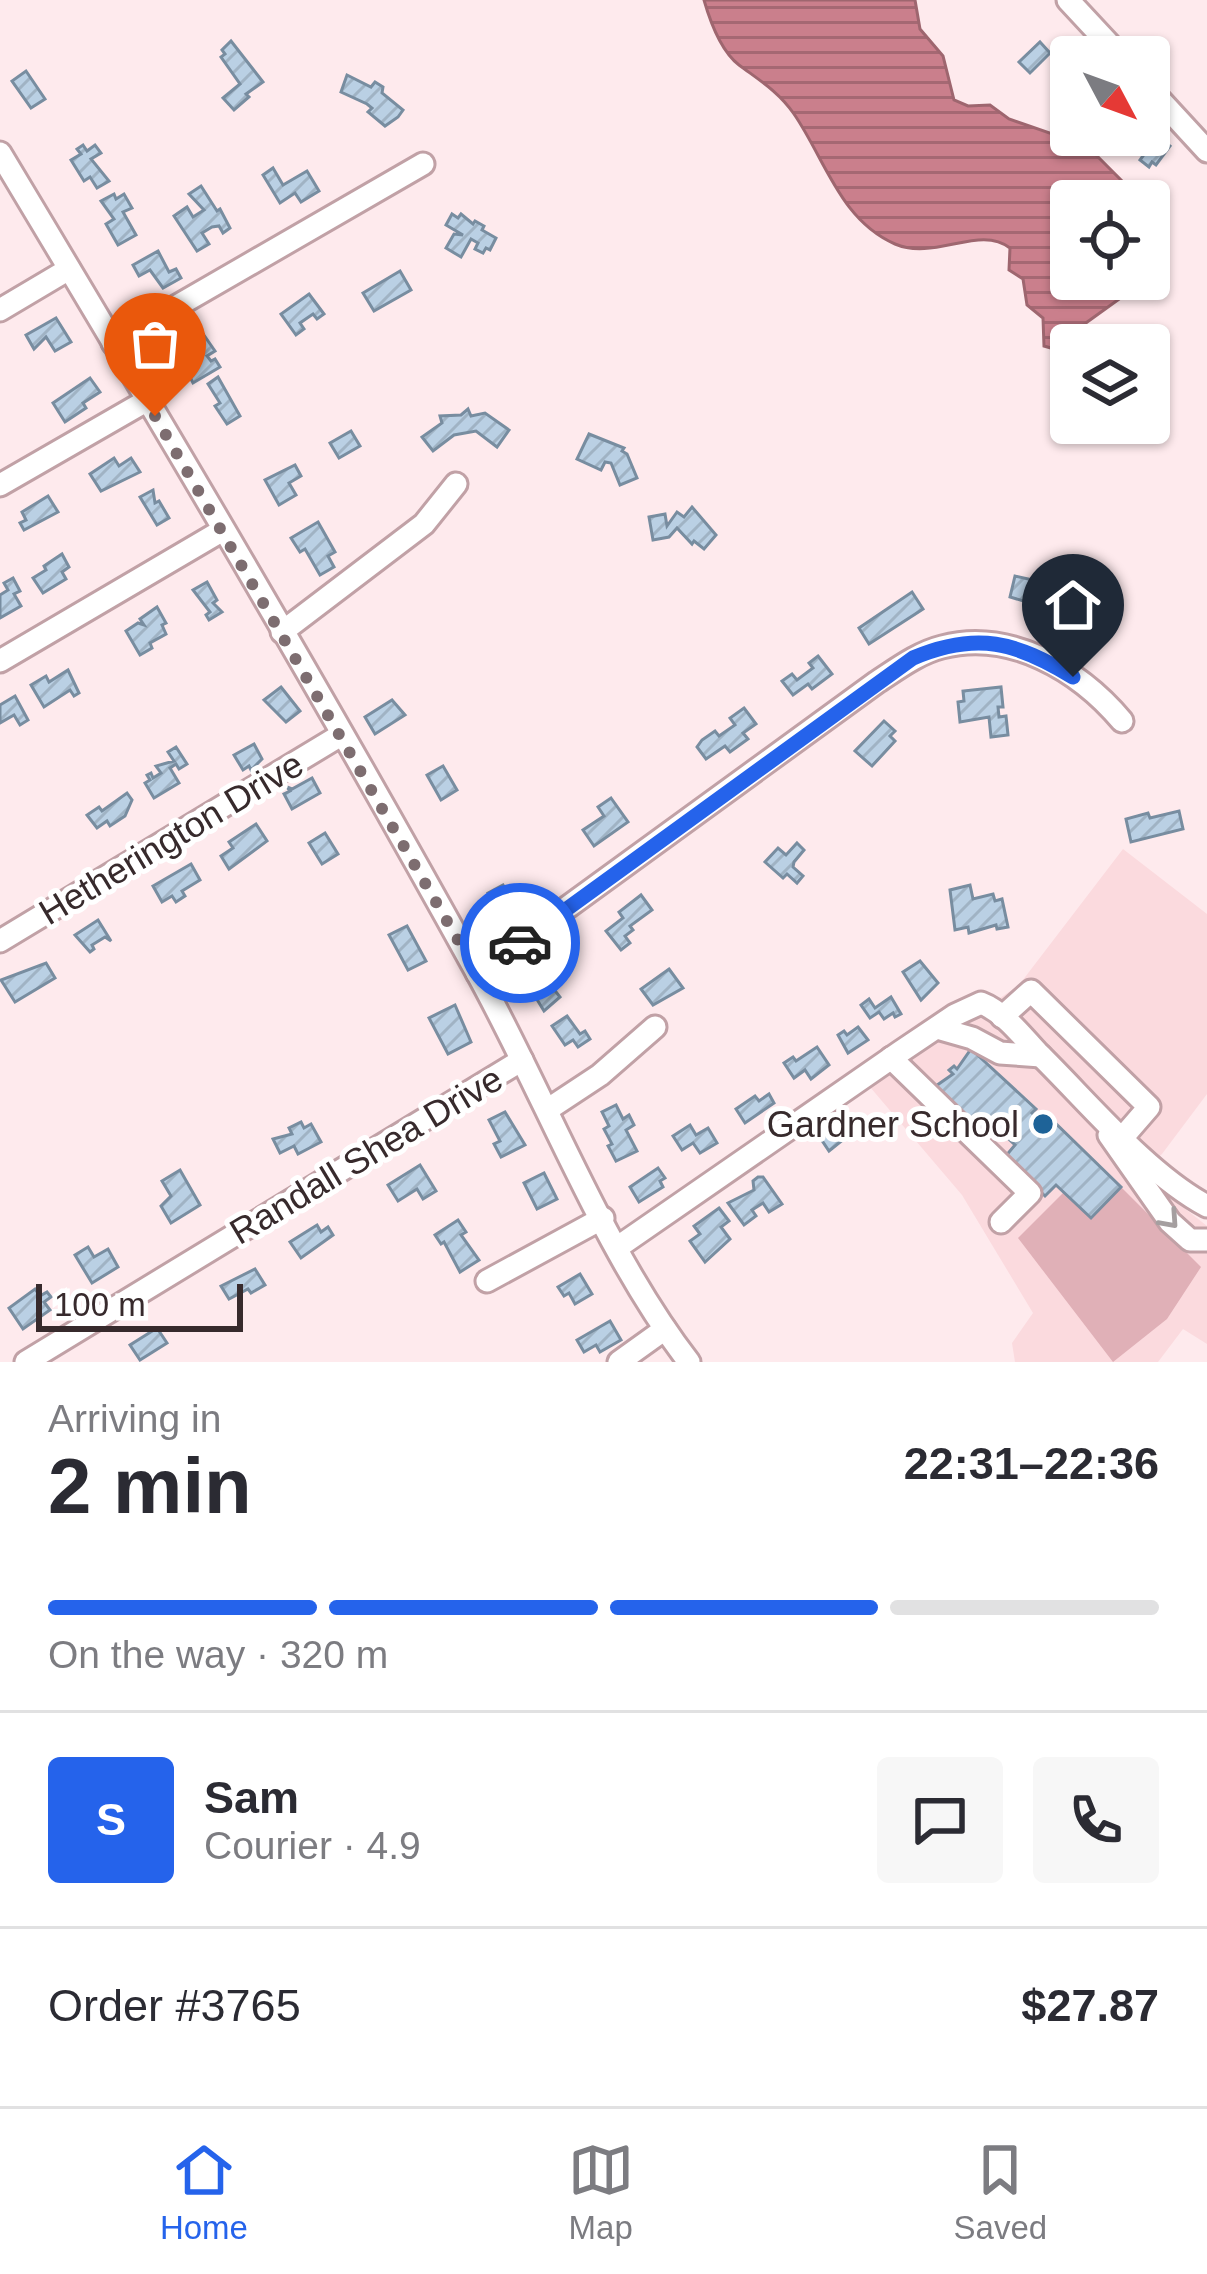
<!DOCTYPE html>
<meta charset="utf-8">
<style>
body{margin:0;font-family:Arial,sans-serif;background:#f7f7f7;color:#2b2b33;height:100vh;display:flex;flex-direction:column;font-size:45px;white-space:nowrap}
*{box-sizing:border-box;margin:0}
p{font-size:39px;color:#7c7c81}
.icon{flex:none;width:66px;height:66px;fill:none;stroke:currentColor;stroke-width:2;stroke-linecap:round;stroke-linejoin:round}
.map{position:relative;height:1362px;overflow:hidden}
.side{display:flex;flex-direction:column;background:#fff;flex:1}
.side>*{flex:none}
.needle{width:78px;rotate:131deg}
.tools{position:absolute;left:1050px;top:36px;display:grid;gap:24px}
.tools a{display:grid;place-items:center;width:120px;height:120px;border-radius:12px;background:#fff;box-shadow:0 3px 9px #0004;font-size:60px}
.scale{position:absolute;left:36px;bottom:30px;width:207px;box-sizing:border-box;padding-left:12px;border:6px solid #372a2c;border-top:0;font-size:33px;line-height:42px;white-space:nowrap;color:#372a2c;-webkit-text-stroke:9px #fff;paint-order:stroke}
.pin{position:absolute;display:grid;place-items:center;width:102px;height:102px;color:#fff;margin:-123px -51px;border-radius:50% 50% 50% 0;rotate:-45deg;box-shadow:0 0 12px #0007}
.pin .icon{rotate:45deg}
.courier{position:absolute;display:grid;place-items:center;width:120px;height:120px;margin:-60px;border:9px solid #2563eb;border-radius:50%;background:#fff;color:#222;box-shadow:0 3px 15px #0007}
.headline em{font-style:normal;font-weight:700}
.headline div{display:flex;flex-direction:column-reverse}
.headline{display:flex;align-items:center;justify-content:space-between;height:204px;padding:0 48px}
h1{font-size:78px;font-weight:700;line-height:90px}
.bar{display:grid;grid-template-columns:repeat(4,1fr);gap:18px 12px;align-content:center;height:144px;padding:0 48px}
.bar i{height:15px;border-radius:9px;background:#e1e1e2}
.bar .current{background:#2563eb}
.bar p{grid-column:span 4}
.line{display:flex;align-items:center;gap:30px;padding:0 48px;border-top:3px solid #e1e1e2}
.line div{flex:1}
.round{display:grid;place-items:center;flex:none;width:126px;height:126px;border-radius:12px;background:#f7f7f7}
.dock{display:flex;justify-content:space-around;align-items:center;height:168px;border-top:3px solid #e1e1e2;background:#fff;font-size:33px;color:#7c7c81}
.dock a{display:grid;justify-items:center;gap:6px}
.dock .current{color:#2563eb}
.map>svg:first-child{display:block}
.built{fill:#fbdade}
.green{fill:#e0b0b7}
.water{fill:url(#water-rules);stroke:#9e666f;stroke-width:3}
.building{fill:url(#building-hatch);stroke:#788da0;stroke-width:3}
.lines{fill:none;stroke-linecap:round;stroke-linejoin:round}
.minor-casing{stroke:#c1a1a6;stroke-width:27}
.minor{stroke:#fff;stroke-width:21}
.oneway{stroke:#a59fa0}
.done{stroke:#7d6d70;stroke-width:12;stroke-dasharray:0 21.6}
.route{stroke:#2563eb;stroke-width:15}
.poi-dot{fill:#1e6398;stroke:#fff;stroke-width:4.5}
.labels{text-anchor:middle;dominant-baseline:central;stroke-width:10;stroke-linejoin:round;paint-order:stroke}
.street-label{font-size:36px;fill:#372a2c;stroke:#fff}
.poi-label{font-size:36px;fill:#372a2c;stroke:#fff;text-anchor:end}
</style>
<div class="map">
<svg width="1207" height="1362" viewBox="0 0 1207 1362">
<defs>
<pattern id="water-rules" width="6" height="5" patternUnits="userSpaceOnUse" patternTransform="scale(3)"><rect width="6" height="5" fill="#ca7f8c"/><path d="M0 2.5h6" fill="none" stroke="#a56873"/></pattern>
<pattern id="building-hatch" width="6" height="6" patternUnits="userSpaceOnUse" patternTransform="scale(3)"><rect width="6" height="6" fill="#bad0e4"/><path d="M-1 1l2-2M0 6l6-6M5 7l2-2" fill="none" stroke="#a0b3c4"/></pattern>
</defs>
<rect width="100%" height="100%" fill="#feeaed"/>
<path class="built" d="M1123 849 1207 914V1094L1162 1154 1140 1173 1207 1226V1344L1183 1329 1158 1362H1015L1012 1343 1033 1313 962 1195 870 1087 1019 985Z"/>
<path class="green" d="M1121 1187 1201 1267 1167 1319 1113 1362 1018 1238 1064 1192 1091 1218Z"/>
<path class="water" d="M704 0H915L920 29 943 56 954 100 968 106 990 105 1009 119 1073 141 1096 155 1141 200 1071 201V279H1147L1051 348 1044 346 1043 318 1027 305 1023 279 1009 270 1010 248C980 224 935 261 895 244 840 220 825 159 794 114 779 92 759 80 739 65 721 51 710 21 704 0Z"/>
<g class="building">
<path d="M231 41 263 82 246 94 249 97 234 110 223 98 240 84 221 57 225 54 222 50Z"/>
<path d="M1040 42 1050 53 1030 73 1019 62Z"/>
<path d="M26 71 45 99 31 108 12 81Z"/>
<path d="M347 75 371 87 375 82 383 87 382 93 403 110 398 117 385 126 368 112 372 108 367 104 341 92Z"/>
<path d="M1162 140 1170 146 1156 165 1152 162 1149 167 1140 160 1153 142 1158 146Z"/>
<path d="M83 145 87 151 95 145 101 153 91 159 109 181 97 188 90 177 84 181 71 160 81 154 77 149Z"/>
<path d="M273 168 283 185 307 171 319 191 301 202 295 193 280 203 263 175Z"/>
<path d="M201 186 217 211 220 209 230 228 223 233 219 226 212 227 202 233 209 244 197 251 174 216 187 207 193 217 204 210 189 194Z"/>
<path d="M114 194 116 199 124 194 132 208 123 212 136 235 118 245 106 224 114 219 101 201Z"/>
<path d="M452 214 458 218 461 214 473 224 475 221 484 226 482 230 496 238 490 250 486 248 483 253 475 249 478 243 471 239 461 257 446 248 454 234 463 235 446 225Z"/>
<path d="M158 251 169 272 176 269 181 278 163 288 150 270 139 276 133 265Z"/>
<path d="M400 271 411 290 374 311 363 293Z"/>
<path d="M309 294 324 314 317 319 313 314 300 323 304 329 296 335 281 314Z"/>
<path d="M56 318 71 342 55 351 46 337 34 349 26 335Z"/>
<path d="M199 328 215 351 207 356 211 361 215 359 220 367 193 383 189 375 194 372 180 343Z"/>
<path d="M218 377 240 416 227 424 215 406 220 403 208 384Z"/>
<path d="M90 378 100 392 83 403 86 408 65 422 53 403Z"/>
<path d="M468 409 471 416 485 413 509 430 497 447 476 431 454 435 433 451 422 437 442 423 440 416 461 415Z"/>
<path d="M351 431 360 446 339 458 330 443Z"/>
<path d="M589 434 624 448 622 451 627 454 637 478 620 485 611 463 605 462 601 470 577 459Z"/>
<path d="M114 458 119 466 131 458 140 472 101 491 90 474Z"/>
<path d="M295 465 301 476 289 483 296 495 279 505 265 480Z"/>
<path d="M153 490 155 503 159 501 169 518 157 525 140 497Z"/>
<path d="M48 496 58 512 24 530 20 523 26 520 22 512Z"/>
<path d="M692 507 716 535 704 549 694 541 692 544 677 528 669 537 653 540 649 517 665 514 667 526 677 512 684 517Z"/>
<path d="M318 522 335 552 328 556 334 567 320 575 305 549 300 552 291 538Z"/>
<path d="M62 554 69 567 62 572 66 579 43 593 33 578 46 570 44 566Z"/>
<path d="M1057 575 1068 577 1060 612 1010 597 1015 576 1055 585Z"/>
<path d="M13 578 20 591 14 594 21 606 0 618V595L8 590 4 583Z"/>
<path d="M207 582 217 600 213 603 222 612 209 620 206 615 210 612 193 590Z"/>
<path d="M912 592 923 609 869 644 859 628Z"/>
<path d="M157 607 166 623 162 625 166 634 150 643 152 648 140 655 126 631 138 623 144 625 140 619Z"/>
<path d="M818 656 832 674 812 689 808 684 793 695 782 681 792 674 797 680 813 668 809 663Z"/>
<path d="M68 670 79 693 74 696 70 690 44 707 31 685 46 676 49 682Z"/>
<path d="M281 687 300 711 286 722 264 700Z"/>
<path d="M1001 687 1003 707H998L999 717 1006 716 1008 735 991 737 989 717 960 722 958 702 964 701 963 691Z"/>
<path d="M15 696 28 720 20 725 14 715 0 723V705Z"/>
<path d="M392 700 405 715 375 734 365 717Z"/>
<path d="M744 708 756 724 743 733 748 739 730 752 725 746 706 759 697 747 702 740 715 731 719 736 735 725 730 718Z"/>
<path d="M884 721 895 731 890 736 895 741 872 766 855 751Z"/>
<path d="M254 744 262 759 251 770 249 766 243 770 234 755Z"/>
<path d="M176 747 187 764 179 769 176 764 170 768 179 783 154 798 145 783 150 780 147 775 151 773 153 778 161 773 156 766 174 761 168 752Z"/>
<path d="M443 766 457 790 441 800 427 775Z"/>
<path d="M312 778 320 793 292 809 284 794 290 791 287 787 292 789Z"/>
<path d="M127 793 132 800 125 816 110 826 107 821 97 828 87 815 99 807 102 811Z"/>
<path d="M611 798 628 822 594 846 583 830 604 816 598 807Z"/>
<path d="M1179 811 1183 829 1131 842 1126 819 1148 813 1150 818Z"/>
<path d="M256 824 267 841 229 869 221 856 233 848 229 842Z"/>
<path d="M325 833 338 854 322 864 309 843Z"/>
<path d="M797 843 804 850 794 862 793 867 803 876 797 883 787 874 783 878 765 862 778 848 786 855Z"/>
<path d="M191 864 200 880 182 891 185 896 176 902 172 896 162 902 153 886Z"/>
<path d="M503 885 518 912 509 917 505 909 499 913 488 893Z"/>
<path d="M970 885 973 899 993 894 995 901 1002 899 1008 927 997 929 996 925 969 933 968 927 955 930 950 890Z"/>
<path d="M641 895 652 910 630 926 633 930 625 936 630 943 621 950 606 931 623 918 619 912Z"/>
<path d="M98 920 111 941 105 937 92 945 94 949 90 952 75 935Z"/>
<path d="M407 926 426 961 408 970 389 935Z"/>
<path d="M920 961 938 983 921 1000 903 972Z"/>
<path d="M46 963 55 978 15 1002 1 980Z"/>
<path d="M551 964 557 971 546 979 560 997 544 1011 527 983Z"/>
<path d="M669 969 683 988 653 1005 641 989Z"/>
<path d="M891 997 901 1014 895 1017 893 1013 884 1019 879 1012 870 1018 861 1005 869 999 875 1008Z"/>
<path d="M455 1005 471 1042 448 1054 429 1018Z"/>
<path d="M567 1016 580 1034 585 1031 590 1039 578 1047 573 1040 565 1045 552 1026Z"/>
<path d="M858 1027 868 1040 848 1053 838 1035 844 1031 847 1035Z"/>
<path d="M817 1047 829 1065 811 1079 805 1070 794 1078 784 1063 793 1057 796 1061Z"/>
<path d="M971 1049 1036 1109 1032 1113 1042 1123 1048 1116 1121 1187 1091 1218 1056 1185 1045 1196 1005 1157 1015 1145 999 1130 988 1141 933 1088 953 1074 949 1070 954 1066 957 1069Z"/>
<path d="M769 1094 774 1103 745 1123 736 1109 755 1096 759 1101Z"/>
<path d="M616 1105 623 1119 629 1115 634 1125 626 1130 637 1151 616 1161 608 1146 612 1144 604 1129 609 1126 602 1112Z"/>
<path d="M505 1112 525 1145 501 1157 494 1144 500 1141 489 1120Z"/>
<path d="M858 1115 866 1126 857 1133 855 1130 829 1151 819 1136 841 1120 848 1129 851 1127 847 1122Z"/>
<path d="M301 1122 304 1128 311 1124 321 1142 298 1154 294 1146 280 1153 273 1139 292 1134 289 1128Z"/>
<path d="M690 1125 696 1135 708 1128 717 1143 700 1153 693 1143 682 1150 673 1136Z"/>
<path d="M420 1165 436 1191 423 1199 417 1189 398 1201 388 1185Z"/>
<path d="M658 1168 665 1178 660 1181 663 1187 639 1202 630 1187Z"/>
<path d="M180 1170 200 1205 171 1223 161 1206 171 1196 162 1181Z"/>
<path d="M544 1173 557 1199 537 1209 524 1183Z"/>
<path d="M758 1177H763L782 1204 769 1212 763 1203 752 1210 756 1216 744 1225 728 1203 754 1190 753 1181Z"/>
<path d="M719 1208 729 1221 721 1227 730 1239 705 1262 690 1241 700 1234 694 1226Z"/>
<path d="M458 1220 466 1232 461 1235 479 1260 460 1272 444 1242 441 1244 435 1235Z"/>
<path d="M317 1225 321 1232 328 1227 333 1235 301 1258 290 1242Z"/>
<path d="M88 1247 94 1257 108 1249 118 1267 92 1283 75 1255Z"/>
<path d="M255 1269 265 1285 251 1293 248 1289 229 1299 221 1286Z"/>
<path d="M580 1274 592 1294 575 1304 569 1293 564 1296 558 1287Z"/>
<path d="M35 1289 40 1296 47 1292 51 1297 44 1302 50 1310 23 1329 9 1308Z"/>
<path d="M610 1321 621 1340 600 1352 596 1345 584 1352 577 1340Z"/>
<path d="M157 1328 167 1343 140 1360 130 1345Z"/>
</g>
<g class="lines">
<defs>
<g id="minor">
<path d="M1068 0 1121 57"/>
<path d="M1149 88 1207 151"/>
<path d="M0 153C162 423 324 695 476 971 545 1095 603 1251 689 1362"/>
<path d="M0 310 69 269"/>
<path d="M113 343 423 164"/>
<path d="M0 485 146 401"/>
<path d="M282 632 424 524 456 484"/>
<path d="M0 661 223 530"/>
<path d="M0 941 341 735"/>
<path d="M477 973 877 682C897 669 918 653 942 647 1010 629 1079 670 1122 721"/>
<path d="M1002 1017 1031 991 1149 1107 1123 1137"/>
<path d="M937 1028 972 1038 1000 1053 1041 1056"/>
<path d="M891 1058 1030 1193 1001 1222"/>
<path d="M547 1110 600 1075 655 1027"/>
<path d="M1109 1135 1170 1222 1190 1240H1207"/>
<path d="M618 1247 900 1052 955 1015 981 1003C1004 1012 1022 1036 1038 1053 1087 1101 1147 1174 1207 1206"/>
<path d="M487 1281 603 1218"/>
<path d="M26 1362 522 1060"/>
<path d="M619 1362 665 1329"/>
</g>
</defs>
<use href="#minor" class="minor-casing"/>
<use href="#minor" class="minor"/>
</g>
<defs><path id="oneway-chevron" d="M-2-3.5L2.5 0L-2 3.5" fill="none" stroke-width="1.6" stroke-linecap="round" stroke-linejoin="round" transform="scale(3)"/></defs>
<use class="oneway" href="#oneway-chevron" transform="translate(1170 1220) rotate(48)"/>
<g class="lines">
<path class="done" d="M155 416 477 973 520 943"/>
<path class="route" d="M520 943 913 658C977 631 1016 642 1073 677"/>
</g>
<circle class="poi-dot" cx="1043" cy="1124" r="12"/>
<g class="labels">
<g class="street-label">
<text transform="translate(171 838) rotate(-31)">Hetherington Drive</text>
<text transform="translate(366 1155) rotate(-31)">Randall Shea Drive</text>
</g>
<g class="poi-label">
<text x="1019" y="1124">Gardner School</text>
</g>
</g>
</svg>
<div class="tools">
<a><svg class="needle" viewBox="-14 -14 28 28"><path d="M0-13l5 13h-10z" fill="#e53935"/><path d="M0 13l5-13h-10z" fill="#7c7c81"/></svg></a>
<a><svg class="icon" aria-label="locate" viewBox="0 0 24 24"><circle cx="12" cy="12" r="6"/><path d="M12 2v4M12 18v4M2 12h4M18 12h4"/></svg></a>
<a><svg class="icon" aria-label="layers" viewBox="0 0 24 24"><path d="M12 4l9 5-9 5-9-5zM3 14l9 5 9-5"/></svg></a>
</div>
<div class="scale">100 m</div>
<div class="pin" style="left:155px;top:416px;background:#ea580c"><svg class="icon" aria-label="bag" viewBox="0 0 24 24"><path d="M5 8h14l-1 12H6zM9 8a3 3 0 0 1 6 0"/></svg></div>
<div class="pin" style="left:1073px;top:677px;background:#1f2937"><svg class="icon" aria-label="home" viewBox="0 0 24 24"><path d="M3 11l9-7 9 7M6 9v11h12V9"/></svg></div>
<div class="courier" style="left:520px;top:943px"><svg class="icon" aria-label="car" viewBox="0 0 24 24"><path d="M5 17H2v-5l4-1 3-4h7l3 4 3 1v5h-3M9 17h6M6 11h13"/><circle cx="7" cy="17" r="2"/><circle cx="17" cy="17" r="2"/></svg></div>
</div>
<section class="side">
<div class="headline"><div><h1>2 min</h1><p>Arriving in</p></div><em>22:31–22:36</em></div>
<div class="bar"><i class="current"></i><i class="current"></i><i class="current"></i><i></i><p>On the way · 320 m</p></div>
<div class="line" style="height:216px"><b class="round" style="background:#2563eb;color:#fff">S</b><div><b>Sam</b><p>Courier · 4.9</p></div><a class="round"><svg class="icon" aria-label="chat" viewBox="0 0 24 24"><path d="M4 5h16v11H9l-5 4z"/></svg></a><a class="round"><svg class="icon" aria-label="phone" viewBox="0 0 24 24"><path d="M5 4h4l2 5-3 2q2 4 5 5l2-3 5 2v4C11 20 4 13 5 4z"/></svg></a></div>
<div class="line" style="height:156px"><div>Order #3765</div><b>$27.87</b></div>
</section>
<nav class="dock">
<a class="current"><svg class="icon" aria-label="home" viewBox="0 0 24 24"><path d="M3 11l9-7 9 7M6 9v11h12V9"/></svg>Home</a>
<a><svg class="icon" aria-label="map" viewBox="0 0 24 24"><path d="M3 6l6-2 6 2 6-2v14l-6 2-6-2-6 2zM9 4v14M15 6v14"/></svg>Map</a>
<a><svg class="icon" aria-label="saved" viewBox="0 0 24 24"><path d="M7 4h10v16l-5-4-5 4z"/></svg>Saved</a>
</nav>
